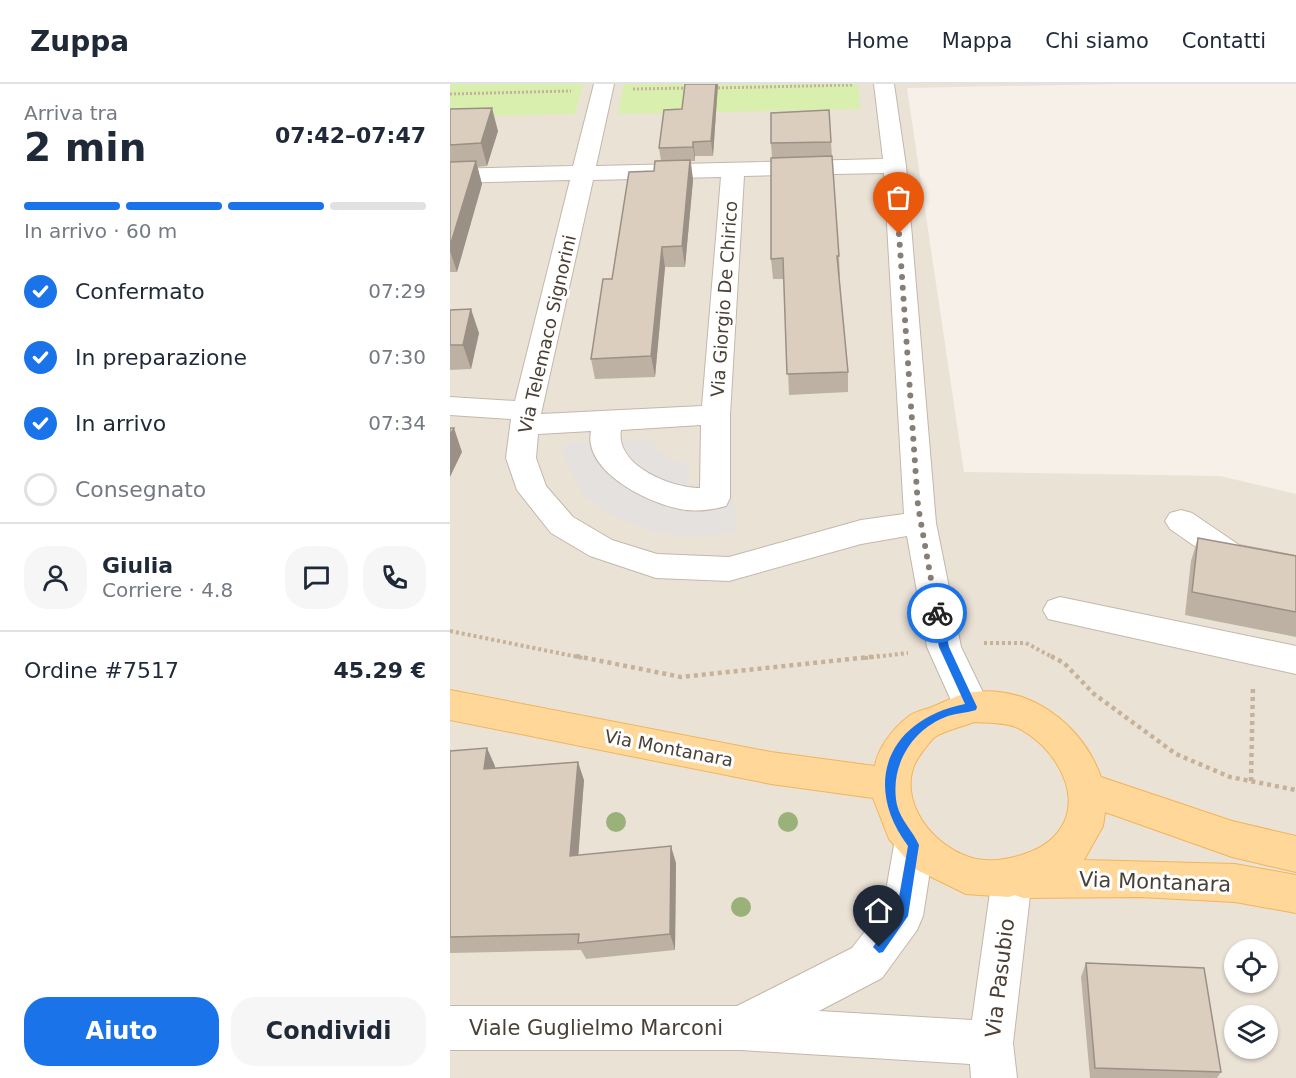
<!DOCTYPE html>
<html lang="it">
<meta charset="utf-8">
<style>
body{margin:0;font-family:"DejaVu Sans",sans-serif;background:#f6f6f7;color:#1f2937;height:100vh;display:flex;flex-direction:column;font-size:22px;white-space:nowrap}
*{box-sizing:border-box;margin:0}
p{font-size:20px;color:#747a83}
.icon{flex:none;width:33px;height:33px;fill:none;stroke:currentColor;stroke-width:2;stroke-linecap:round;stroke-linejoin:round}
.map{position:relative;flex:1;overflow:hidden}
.side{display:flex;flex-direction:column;background:#fff;width:450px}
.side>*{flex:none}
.tools{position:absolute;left:774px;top:855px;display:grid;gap:12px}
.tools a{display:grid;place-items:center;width:54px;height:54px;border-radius:50%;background:#fff;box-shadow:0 2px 4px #0004;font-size:30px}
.pin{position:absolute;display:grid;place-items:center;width:51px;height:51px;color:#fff;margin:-62px -26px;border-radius:50% 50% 50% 0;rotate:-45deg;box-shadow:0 0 6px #0007}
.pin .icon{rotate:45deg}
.courier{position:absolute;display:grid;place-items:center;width:60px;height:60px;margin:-30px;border:4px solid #1a73e8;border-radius:50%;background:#fff;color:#222;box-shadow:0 2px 8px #0007}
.headline em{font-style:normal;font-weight:700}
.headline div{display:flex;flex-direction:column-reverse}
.headline{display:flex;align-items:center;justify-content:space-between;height:102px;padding:0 24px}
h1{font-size:39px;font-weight:700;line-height:45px}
.bar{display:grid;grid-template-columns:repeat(4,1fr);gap:9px 6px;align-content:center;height:72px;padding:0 24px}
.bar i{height:8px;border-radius:4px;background:#e0e1e3}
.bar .active{background:#1a73e8}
.bar p{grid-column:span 4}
.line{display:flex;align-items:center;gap:15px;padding:0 24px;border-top:2px solid #e0e1e3}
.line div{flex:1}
.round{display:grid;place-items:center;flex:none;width:63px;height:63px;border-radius:24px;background:#f6f6f7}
ol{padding:0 24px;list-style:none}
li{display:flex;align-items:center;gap:18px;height:66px}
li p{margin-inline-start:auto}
li .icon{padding:6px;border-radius:50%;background:#1a73e8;color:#fff;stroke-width:4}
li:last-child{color:#747a83}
li i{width:33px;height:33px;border:3px solid #e0e1e3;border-radius:50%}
.button{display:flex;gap:12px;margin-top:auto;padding:12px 24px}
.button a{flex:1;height:69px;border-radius:24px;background:#1a73e8;color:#fff;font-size:24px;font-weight:700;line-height:69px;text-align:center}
.button a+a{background:#f6f6f7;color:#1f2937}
header{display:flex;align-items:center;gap:36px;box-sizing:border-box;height:84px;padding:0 30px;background:#fff;border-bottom:2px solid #e0e1e3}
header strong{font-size:28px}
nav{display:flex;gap:33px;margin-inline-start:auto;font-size:21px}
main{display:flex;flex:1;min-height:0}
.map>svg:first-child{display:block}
.residential{fill:#ebe2d6;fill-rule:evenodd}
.green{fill:#d8efad}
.parking{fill:#e4e1de}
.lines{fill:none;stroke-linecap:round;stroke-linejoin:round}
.minor-casing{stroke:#c3b7aa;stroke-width:2}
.major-casing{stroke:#f2b45a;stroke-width:2}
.path-far2{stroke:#c6b199;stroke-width:3;stroke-dasharray:2 2;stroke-linecap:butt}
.path-far1{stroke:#c6b199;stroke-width:4;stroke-dasharray:3 3;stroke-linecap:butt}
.path{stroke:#c6b199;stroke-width:4.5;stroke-dasharray:4 4;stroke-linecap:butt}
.minor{fill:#fff;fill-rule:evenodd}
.major{fill:#ffd799;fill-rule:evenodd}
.tree{fill:#9ab27a}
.wall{fill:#bdb1a4}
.shaded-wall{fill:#9a9086}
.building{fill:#dccebf;stroke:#9a9086;stroke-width:1.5}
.route{fill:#1a73e8}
.done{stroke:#877e75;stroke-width:6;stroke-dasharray:0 10.8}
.labels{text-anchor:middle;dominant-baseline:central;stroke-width:6;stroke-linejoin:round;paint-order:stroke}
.street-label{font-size:18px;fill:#4b4036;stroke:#fff}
.near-street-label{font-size:21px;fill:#4b4036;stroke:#fff}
</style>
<header>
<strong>Zuppa</strong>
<nav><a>Home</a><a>Mappa</a><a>Chi siamo</a><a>Contatti</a></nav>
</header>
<main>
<section class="side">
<div class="headline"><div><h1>2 min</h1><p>Arriva tra</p></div><em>07:42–07:47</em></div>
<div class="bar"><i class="active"></i><i class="active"></i><i class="active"></i><i></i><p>In arrivo · 60 m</p></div>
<ol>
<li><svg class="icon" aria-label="check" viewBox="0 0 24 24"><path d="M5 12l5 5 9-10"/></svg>Confermato<p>07:29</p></li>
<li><svg class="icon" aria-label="check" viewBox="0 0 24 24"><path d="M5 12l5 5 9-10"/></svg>In preparazione<p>07:30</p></li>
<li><svg class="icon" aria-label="check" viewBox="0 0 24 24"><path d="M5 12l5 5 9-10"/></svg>In arrivo<p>07:34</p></li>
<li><i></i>Consegnato</li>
</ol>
<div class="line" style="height:108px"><a class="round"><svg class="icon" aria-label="person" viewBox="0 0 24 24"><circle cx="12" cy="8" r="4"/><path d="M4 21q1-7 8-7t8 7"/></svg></a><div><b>Giulia</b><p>Corriere · 4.8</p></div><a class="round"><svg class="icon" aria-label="chat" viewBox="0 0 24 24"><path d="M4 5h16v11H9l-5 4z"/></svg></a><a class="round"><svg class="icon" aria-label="phone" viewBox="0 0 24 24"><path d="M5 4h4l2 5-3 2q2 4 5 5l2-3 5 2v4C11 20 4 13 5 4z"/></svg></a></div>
<div class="line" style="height:78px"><div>Ordine #7517</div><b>45.29 €</b></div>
<div class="button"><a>Aiuto</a><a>Condividi</a></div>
</section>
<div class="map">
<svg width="846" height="994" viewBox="0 0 846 994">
<rect width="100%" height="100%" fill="#f6f0e9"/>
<path class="residential" d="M0 0H665L457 4 514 388 770 392 846 410V994H0ZM784 866H818V898H784ZM784 932H818V964H784Z"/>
<g class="green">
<path d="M0 0H133L125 30 0 33Z"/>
<path d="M174 0H408L410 25 168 30Z"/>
</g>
<path class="parking" d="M200 356 207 366 226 378 240 380 237 400H281L287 449 232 452 201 447 164 433 135 412 112 370 115 359Z"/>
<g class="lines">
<defs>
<g id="minor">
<path d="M144 0H164L146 82 433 75 424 0H444L456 82 486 439 511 563 540 623 535 634 522 638 509 634 477 563 457 452 411 460 279 497 206 494 140 472 101 449 67 406 56 374 61 335 0 331V313L65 317 120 96 0 99V85L123 82ZM434 89 454 430 411 436 279 473 207 470 162 456 123 433 96 402 86 374 88 350 141 347C133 387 197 419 230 425 244 428 262 426 276 422L280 414V331L294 92ZM271 93 252 322 91 330 143 96ZM251 341 250 404C220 404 165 381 171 346Z"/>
<path d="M731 426 742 429 789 461 846 472V496L769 479 720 445 715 437 720 429Z"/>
<path d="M610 513 846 562V590L598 535 593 526 598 517Z"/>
<path d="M464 743 478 748 484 761 473 832 467 846 432 894 369 927 522 936 542 794 548 781 562 775 576 781 582 794 563 959 567 994H521L520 980 291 966H0V922H287L402 864 433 824 444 761 450 748Z"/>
</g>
<path id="major" d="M0 606 321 668 425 682C428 664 443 644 458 633 463 628 473 626 479 624 493 619 508 610 523 608 581 601 632 641 651 693L782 737 846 752V788L782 773 655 728 653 742 634 776 785 780 846 791V829L785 818 690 813 573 814 565 811 559 813 516 810 465 785 439 755 423 714 321 700 0 636ZM524 638C538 639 555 638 568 644 601 660 633 707 612 742 604 756 591 764 577 769 559 776 537 779 519 773 476 759 441 705 473 667 477 662 481 656 485 653 496 646 512 643 524 638Z"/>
</defs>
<use href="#minor" class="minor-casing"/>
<use href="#major" class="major-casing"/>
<g class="path-far2">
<path d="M264 4 403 1"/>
<path d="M183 5 238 4"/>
<path d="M0 10 121 7"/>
</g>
<g class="path-far1">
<path d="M0 547 133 574"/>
<path d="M534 559H576L604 574"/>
<path d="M415 574 458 569"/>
</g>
<g class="path">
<path d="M126 572 231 593 429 572"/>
<path d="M601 572 614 579 644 610 726 670 780 693 846 706"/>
<path d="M801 697 803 602"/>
</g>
<use href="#minor" class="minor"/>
<use href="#major" class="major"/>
</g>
<g class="tree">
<circle cx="166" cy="738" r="10"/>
<circle cx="338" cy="738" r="10"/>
<circle cx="291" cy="823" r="10"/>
</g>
<g class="wall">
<path d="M235 0H268L263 72H245V77H241L243 96 235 183H215L205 293 145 295 141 275 162 195 204 87 211 77 209 64 232 25Z"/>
<path d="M0 25 48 47 37 82 27 83 32 100 7 188H0Z"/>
<path d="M381 58 389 172 390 193H389L398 288V308L339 311 334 195H323L321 175 322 74 321 59Z"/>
<path d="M0 226 29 249 21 285 0 286Z"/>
<path d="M748 454 846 472V553L735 531 741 477Z"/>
<path d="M0 667 45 682V684L134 696 128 771 226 779 225 866 136 875 131 866 0 869Z"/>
<path d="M636 879 771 988 767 994H640L631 893Z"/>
</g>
<g class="shaded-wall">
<path d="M266 0H268L263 72 261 57Z"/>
<path d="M42 24 48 47 37 82 31 59Z"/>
<path d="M243 58 245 72V77L243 63Z"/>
<path d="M240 76 243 96 235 183 232 162Z"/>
<path d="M26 77 32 100 7 188 0 167V162Z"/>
<path d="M212 163 215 183 205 293 201 272Z"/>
<path d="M21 225 29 249 21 285 13 261Z"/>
<path d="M4 344 12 368 0 393V351Z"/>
<path d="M37 664 45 682 42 703 34 685Z"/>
<path d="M128 678 134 696 127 789 120 772Z"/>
<path d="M221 762 226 779 225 866 220 850Z"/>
</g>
<g class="building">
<path d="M235 0H266L261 57 243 58V63L209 64 214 26 232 25Z"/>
<path d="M42 24 31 59 0 61V25Z"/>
<path d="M379 26 381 58 321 59V29Z"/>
<path d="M382 72 389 172H387L398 288 337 290 333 174 321 175V74Z"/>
<path d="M240 76 232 162 212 163 201 272 141 275 153 195H162L179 88 204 87 205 77Z"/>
<path d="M26 77 0 162V78Z"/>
<path d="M21 225 13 261H0V226Z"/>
<path d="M0 344H4L0 351Z"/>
<path d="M748 454 846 472V528L742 508Z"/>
<path d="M37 664 34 685 128 678 120 772 221 762 220 850 128 859 129 850 0 853V667Z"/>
<path d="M636 879 754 884 771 988 645 984Z"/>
</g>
<path class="route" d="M487 525 492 529 499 563 527 623 526 626C517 629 507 629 498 632 462 645 439 682 447 721 451 737 463 747 469 761L458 832 433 868 429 869 423 863 446 830 458 762C411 699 439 635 515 620L489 563 482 529Z"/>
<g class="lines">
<path class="done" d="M449 150 468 422 487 529"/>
</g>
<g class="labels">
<g class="street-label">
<text transform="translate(274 215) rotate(-86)">Via Giorgio De Chirico</text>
<text transform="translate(97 250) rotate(-77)">Via Telemaco Signorini</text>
<text transform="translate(219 664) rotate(11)">Via Montanara</text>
</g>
<g class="near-street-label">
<text transform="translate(705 798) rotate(2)">Via Montanara</text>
<text transform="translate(550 894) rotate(-83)">Via Pasubio</text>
<text x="146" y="944">Viale Guglielmo Marconi</text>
</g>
</g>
</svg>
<div class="tools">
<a><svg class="icon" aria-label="locate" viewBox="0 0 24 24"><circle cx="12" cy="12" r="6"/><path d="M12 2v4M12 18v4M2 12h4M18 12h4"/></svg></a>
<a><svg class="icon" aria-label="layers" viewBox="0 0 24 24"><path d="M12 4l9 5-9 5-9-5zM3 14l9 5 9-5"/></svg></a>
</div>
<div class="pin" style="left:449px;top:150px;background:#ea580c"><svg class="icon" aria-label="bag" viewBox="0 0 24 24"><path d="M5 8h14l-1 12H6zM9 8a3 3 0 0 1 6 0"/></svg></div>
<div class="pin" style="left:429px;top:863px;background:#1f2937"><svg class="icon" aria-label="home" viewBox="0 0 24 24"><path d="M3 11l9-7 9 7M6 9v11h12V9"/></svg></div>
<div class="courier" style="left:487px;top:529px"><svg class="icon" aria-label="bike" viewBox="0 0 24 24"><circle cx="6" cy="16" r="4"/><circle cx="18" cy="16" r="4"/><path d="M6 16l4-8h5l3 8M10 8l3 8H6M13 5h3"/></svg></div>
</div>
</main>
